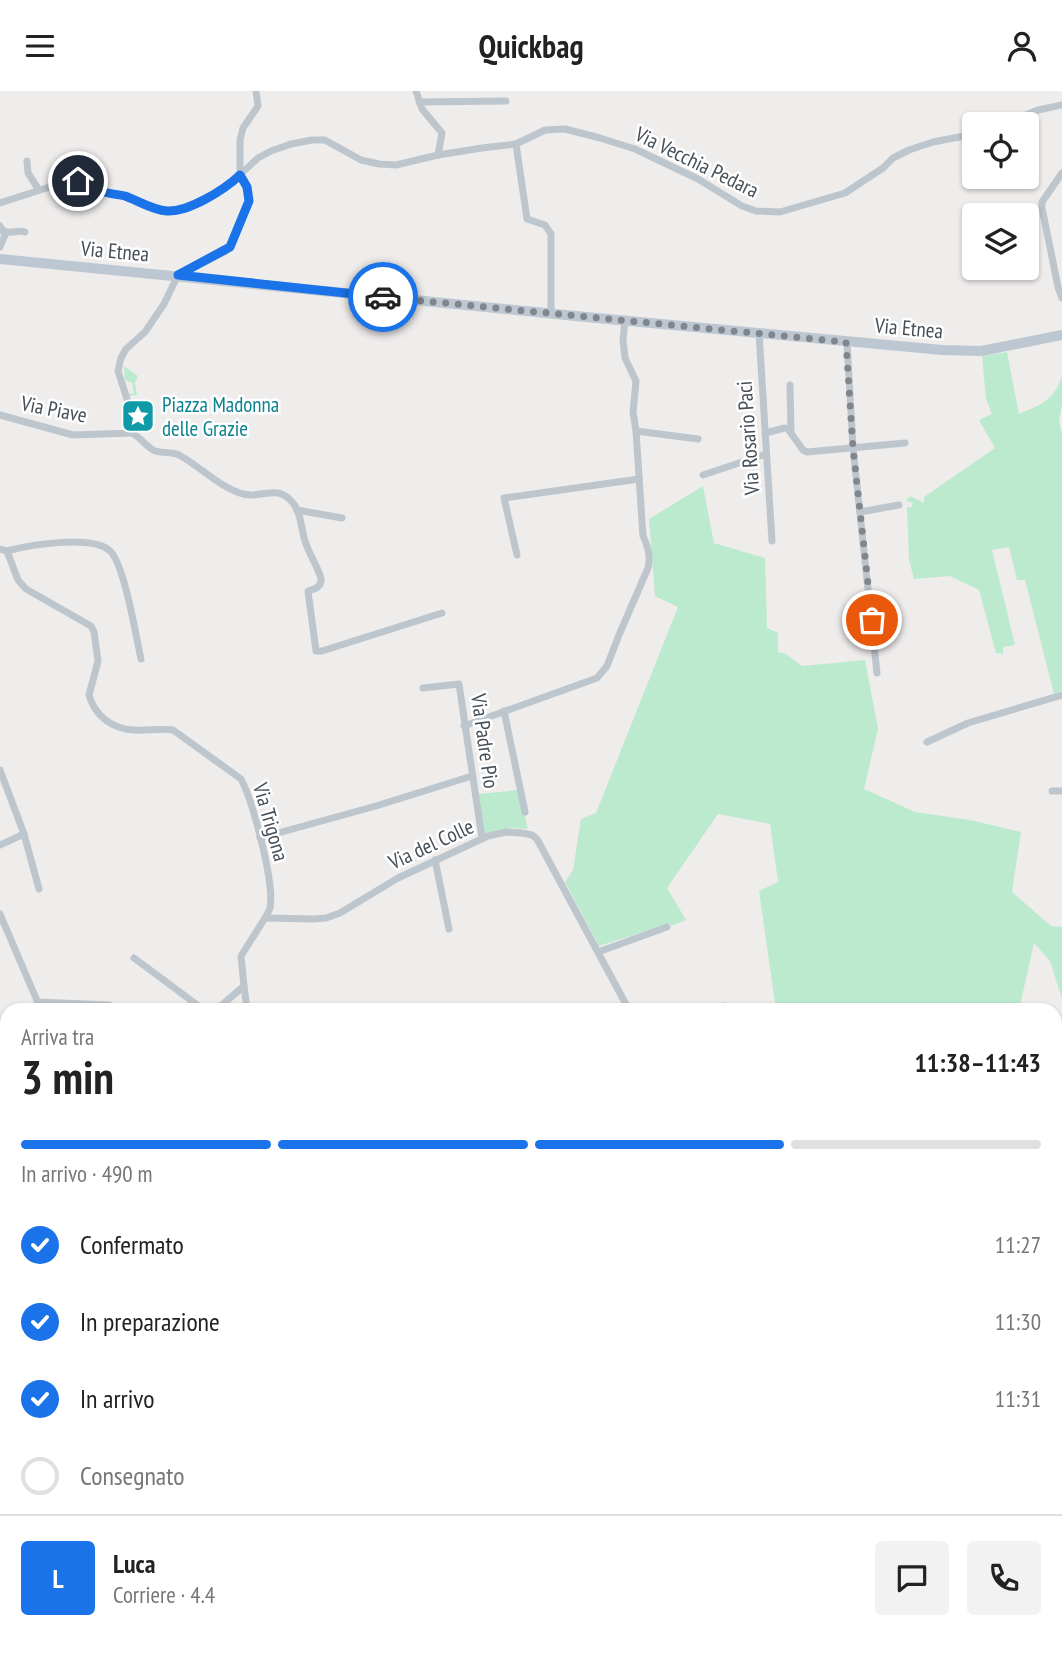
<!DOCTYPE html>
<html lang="it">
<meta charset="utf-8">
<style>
body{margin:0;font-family:"PT Sans Narrow",sans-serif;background:#f2f2f2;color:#222;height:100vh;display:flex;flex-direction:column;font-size:26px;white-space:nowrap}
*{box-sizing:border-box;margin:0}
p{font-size:23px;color:#767676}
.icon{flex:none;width:38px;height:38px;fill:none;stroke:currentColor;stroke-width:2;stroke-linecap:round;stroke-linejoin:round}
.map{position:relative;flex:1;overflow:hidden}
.sheet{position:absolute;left:0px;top:912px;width:1062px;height:653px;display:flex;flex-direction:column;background:#fff;border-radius:21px 21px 0 0;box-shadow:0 2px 5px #0004}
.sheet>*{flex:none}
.controls{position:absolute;left:962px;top:21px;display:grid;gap:14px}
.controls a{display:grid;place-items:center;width:77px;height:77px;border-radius:7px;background:#fff;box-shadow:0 2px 5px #0004;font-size:35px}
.pin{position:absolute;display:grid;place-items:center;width:60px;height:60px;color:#fff;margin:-30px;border:4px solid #fff;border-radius:50%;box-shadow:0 2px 7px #0007}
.courier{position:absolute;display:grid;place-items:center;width:70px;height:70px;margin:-35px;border:5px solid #1a73e8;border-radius:50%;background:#fff;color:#222;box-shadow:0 2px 9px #0007}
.head em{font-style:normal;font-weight:600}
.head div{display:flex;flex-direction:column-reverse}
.head{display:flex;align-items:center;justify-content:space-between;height:119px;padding:0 21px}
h1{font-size:46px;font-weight:600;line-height:52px}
.bar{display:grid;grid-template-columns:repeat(4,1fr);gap:10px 7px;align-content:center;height:84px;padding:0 21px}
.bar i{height:9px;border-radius:5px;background:#e0e0e0}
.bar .current{background:#1a73e8}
.bar p{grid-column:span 4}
.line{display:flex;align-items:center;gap:18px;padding:0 21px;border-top:2px solid #e0e0e0}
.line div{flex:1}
.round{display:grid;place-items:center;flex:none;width:74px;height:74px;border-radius:7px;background:#f2f2f2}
ol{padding:0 21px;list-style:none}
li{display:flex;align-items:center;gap:21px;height:77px}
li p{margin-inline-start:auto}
li .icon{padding:7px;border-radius:50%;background:#1a73e8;color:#fff;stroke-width:4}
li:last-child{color:#767676}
li i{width:38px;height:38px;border:4px solid #e0e0e0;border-radius:50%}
header{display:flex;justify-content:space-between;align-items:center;height:91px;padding:0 21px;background:#fff;font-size:32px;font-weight:600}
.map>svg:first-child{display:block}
.green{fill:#bceace}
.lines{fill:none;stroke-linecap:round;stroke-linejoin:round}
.minor{stroke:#bec6cd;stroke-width:7}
.tertiary{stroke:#bec6cd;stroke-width:9}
.secondary{stroke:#bdc7d2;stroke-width:10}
.done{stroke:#81868c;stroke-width:7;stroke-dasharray:0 12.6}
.route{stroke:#1a73e8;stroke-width:9}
.labels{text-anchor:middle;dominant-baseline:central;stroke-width:5;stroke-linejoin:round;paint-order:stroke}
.street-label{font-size:21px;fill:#464f58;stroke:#fff}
.culture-label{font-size:21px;fill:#0d838f;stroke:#fff;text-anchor:start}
</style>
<header><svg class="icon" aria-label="menu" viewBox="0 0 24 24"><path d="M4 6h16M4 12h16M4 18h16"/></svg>Quickbag<svg class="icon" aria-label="person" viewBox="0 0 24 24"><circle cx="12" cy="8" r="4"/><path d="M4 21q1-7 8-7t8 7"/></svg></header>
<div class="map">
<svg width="1062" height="1564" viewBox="0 0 1062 1564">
<rect width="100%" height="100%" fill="#efecec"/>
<g class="green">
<path d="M1007 261 1019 323C1042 313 1053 310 1062 285V312L1059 331 1062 342V600L1054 603 1025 489H1017L1009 456 992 459 1015 554 1003 556V563L996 562 979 499 950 485 914 488 909 469 907 416H912L913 412 906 410 910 405 924 412V406L995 357 979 329 992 323 986 308 982 265Z"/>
<path d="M124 275 138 285 135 292 137 304 130 305 129 302 134 303 132 292 125 289Z"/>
<path d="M703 395 714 452 765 467 767 537 778 542V561L786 563 802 575 865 569 878 638 864 698 915 721 970 729 1021 741 1012 801 1051 835 1062 836V908L1050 870 1034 852 1019 919H776L759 800 778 791 770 733 718 723 667 797 686 829 671 835 670 832 599 855 565 791 573 779 581 728 596 722 678 516 655 505 649 428Z"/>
<path d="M519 699 528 738 510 737 484 742 478 703Z"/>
<path d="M1062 1213V1260L1055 1250V1217Z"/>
</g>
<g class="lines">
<g class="minor">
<path d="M416 0 422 18 442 42 438 64"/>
<path d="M419 11 506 10"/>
<path d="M1006 33 1038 19 1062 14"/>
<path d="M516 53 527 128 545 134 551 143V223"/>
<path d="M27 70 28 82 39 99"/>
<path d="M1062 82 1042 111V117L1058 196 1062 207"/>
<path d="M0 112 62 92 78 90 100 101 124 105 158 118 174 120 183 118 216 102 232 91 258 67 271 60 291 53 312 49H325L361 69 379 73 396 74 438 64 482 57 516 53 545 39 565 38 600 47 635 58 698 88 742 115 756 120 780 121 845 102 883 77 893 67 909 59 933 51 975 43"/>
<path d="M0 135 5 144 0 156"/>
<path d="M4 140C12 144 16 138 25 141"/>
<path d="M759 242 772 450"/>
<path d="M847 251 853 357 877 582"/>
<path d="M790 294 791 341"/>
<path d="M0 324 73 344 132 342 127 308 118 280 121 267 126 258 145 241 164 213 178 184 226 160 230 156 249 110 247 96 240 84V49L243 37 258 15 256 0"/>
<path d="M636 340 698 348"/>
<path d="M132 342C141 347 145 354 153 359 160 363 171 360 179 364 201 376 219 396 243 403 262 408 277 392 293 412 302 423 301 440 306 453 310 464 317 475 321 487 322 496 315 498 308 500L316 560H322L442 522"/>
<path d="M765 342 785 337 788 338 803 359 807 361 905 352"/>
<path d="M703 384 766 363"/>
<path d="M297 419 342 427"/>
<path d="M860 421 899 414"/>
<path d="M0 458 7 460 18 489 26 498 91 535 94 541 98 570 89 604C95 625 112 638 134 639 147 640 160 637 173 639L241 688C253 711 275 793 270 817 269 820 267 823 265 827"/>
<path d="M7 460C29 454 89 444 109 459 124 470 136 546 141 568"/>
<path d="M517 464 504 407 639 388"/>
<path d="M423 597 459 593 482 747"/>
<path d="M504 620 525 721"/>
<path d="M464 635 597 587 607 575 619 544 648 477C651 465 648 455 643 445L636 340 633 321 636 290 625 267 623 249 625 229"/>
<path d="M927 651 968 632 1062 604"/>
<path d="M0 679 24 743 39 798"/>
<path d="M1052 700H1062"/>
<path d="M260 747 376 715 472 685"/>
<path d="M0 754 24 743"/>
<path d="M435 769 449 838"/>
<path d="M0 823 41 919"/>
<path d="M598 861 667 836"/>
<path d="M134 867 204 919"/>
<path d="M244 895 247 919"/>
<path d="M38 911 109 914"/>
<path d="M216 919 244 895 241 865 265 827 314 828 326 827 340 822 398 787 488 745 506 741 522 742 532 744 537 748 629 919"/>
<path d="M710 919 725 915"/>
<path d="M1055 1003 1062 1000"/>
<path d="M0 1104 7 1112"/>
<path d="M1055 1110 1062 1108"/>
<path d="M1055 1198 1062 1195"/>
<path d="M1055 1342 1060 1337 1062 1339"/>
<path d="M1012 1558 1020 1564"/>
<path d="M184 1564 196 1558"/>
<path d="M796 1564 807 1558"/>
</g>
<path class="tertiary" d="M1055 978 1062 969"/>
<g class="secondary">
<path d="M0 168 586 226 942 259 981 260 1062 244"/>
<path d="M1055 1492 1062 1493"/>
<path d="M435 1564 459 1558"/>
</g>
</g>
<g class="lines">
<path class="done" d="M383 206 846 251 853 357 872 529"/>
<path class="route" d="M78 90C85 93 92 97 98 99 107 103 117 103 125 105 139 110 152 119 167 120 189 121 224 99 240 84L247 96 249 110 230 156 178 184 383 206"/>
</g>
<defs>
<symbol id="sight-square" viewBox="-11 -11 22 22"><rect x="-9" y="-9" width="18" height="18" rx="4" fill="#0f9aa8" stroke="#fff"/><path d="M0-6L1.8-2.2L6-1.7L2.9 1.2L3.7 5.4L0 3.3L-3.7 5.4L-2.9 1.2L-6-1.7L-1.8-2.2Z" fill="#fff"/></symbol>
</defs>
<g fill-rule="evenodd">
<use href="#sight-square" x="119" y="306" width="38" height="38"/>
</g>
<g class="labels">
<g class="street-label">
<text transform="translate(697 71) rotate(26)">Via Vecchia Pedara</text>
<text transform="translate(115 160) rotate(5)">Via Etnea</text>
<text transform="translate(909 237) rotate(5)">Via Etnea</text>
<text transform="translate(54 318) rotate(11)">Via Piave</text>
<text transform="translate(748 347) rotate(-94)">Via Rosario Paci</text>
<text transform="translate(485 650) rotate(82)">Via Padre Pio</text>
<text transform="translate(271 731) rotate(74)">Via Trigona</text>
<text transform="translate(431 753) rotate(-25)">Via del Colle</text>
</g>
<g class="culture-label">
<text x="162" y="313">Piazza Madonna<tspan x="162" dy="24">delle Grazie</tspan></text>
</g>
</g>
</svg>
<div class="controls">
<a><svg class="icon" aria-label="locate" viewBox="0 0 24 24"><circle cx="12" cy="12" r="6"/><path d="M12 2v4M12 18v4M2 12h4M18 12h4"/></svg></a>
<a><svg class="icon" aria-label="layers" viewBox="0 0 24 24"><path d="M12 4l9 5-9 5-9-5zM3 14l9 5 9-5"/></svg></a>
</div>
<div class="pin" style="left:872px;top:529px;background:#ea580c"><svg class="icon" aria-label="bag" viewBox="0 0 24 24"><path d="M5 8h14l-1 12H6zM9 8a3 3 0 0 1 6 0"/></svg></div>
<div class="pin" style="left:78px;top:90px;background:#1f2937"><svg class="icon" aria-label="home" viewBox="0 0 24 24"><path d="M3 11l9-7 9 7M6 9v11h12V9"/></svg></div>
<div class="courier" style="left:383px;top:206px"><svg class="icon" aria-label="car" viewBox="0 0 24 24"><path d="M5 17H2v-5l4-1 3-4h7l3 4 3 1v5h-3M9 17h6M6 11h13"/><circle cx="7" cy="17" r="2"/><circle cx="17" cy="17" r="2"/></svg></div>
<section class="sheet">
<div class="head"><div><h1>3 min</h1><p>Arriva tra</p></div><em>11:38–11:43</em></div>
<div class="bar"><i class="current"></i><i class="current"></i><i class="current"></i><i></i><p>In arrivo · 490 m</p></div>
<ol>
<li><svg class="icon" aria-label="check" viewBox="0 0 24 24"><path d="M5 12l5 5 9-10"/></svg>Confermato<p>11:27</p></li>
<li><svg class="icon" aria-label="check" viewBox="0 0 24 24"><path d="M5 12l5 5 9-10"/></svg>In preparazione<p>11:30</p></li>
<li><svg class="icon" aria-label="check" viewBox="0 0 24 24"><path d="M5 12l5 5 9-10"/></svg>In arrivo<p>11:31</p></li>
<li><i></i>Consegnato</li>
</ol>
<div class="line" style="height:126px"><b class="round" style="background:#1a73e8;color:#fff">L</b><div><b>Luca</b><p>Corriere · 4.4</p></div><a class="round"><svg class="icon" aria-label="chat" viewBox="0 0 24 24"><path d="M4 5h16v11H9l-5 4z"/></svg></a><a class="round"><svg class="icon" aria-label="phone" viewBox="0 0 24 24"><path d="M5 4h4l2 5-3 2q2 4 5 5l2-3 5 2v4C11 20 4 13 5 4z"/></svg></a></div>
</section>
</div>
